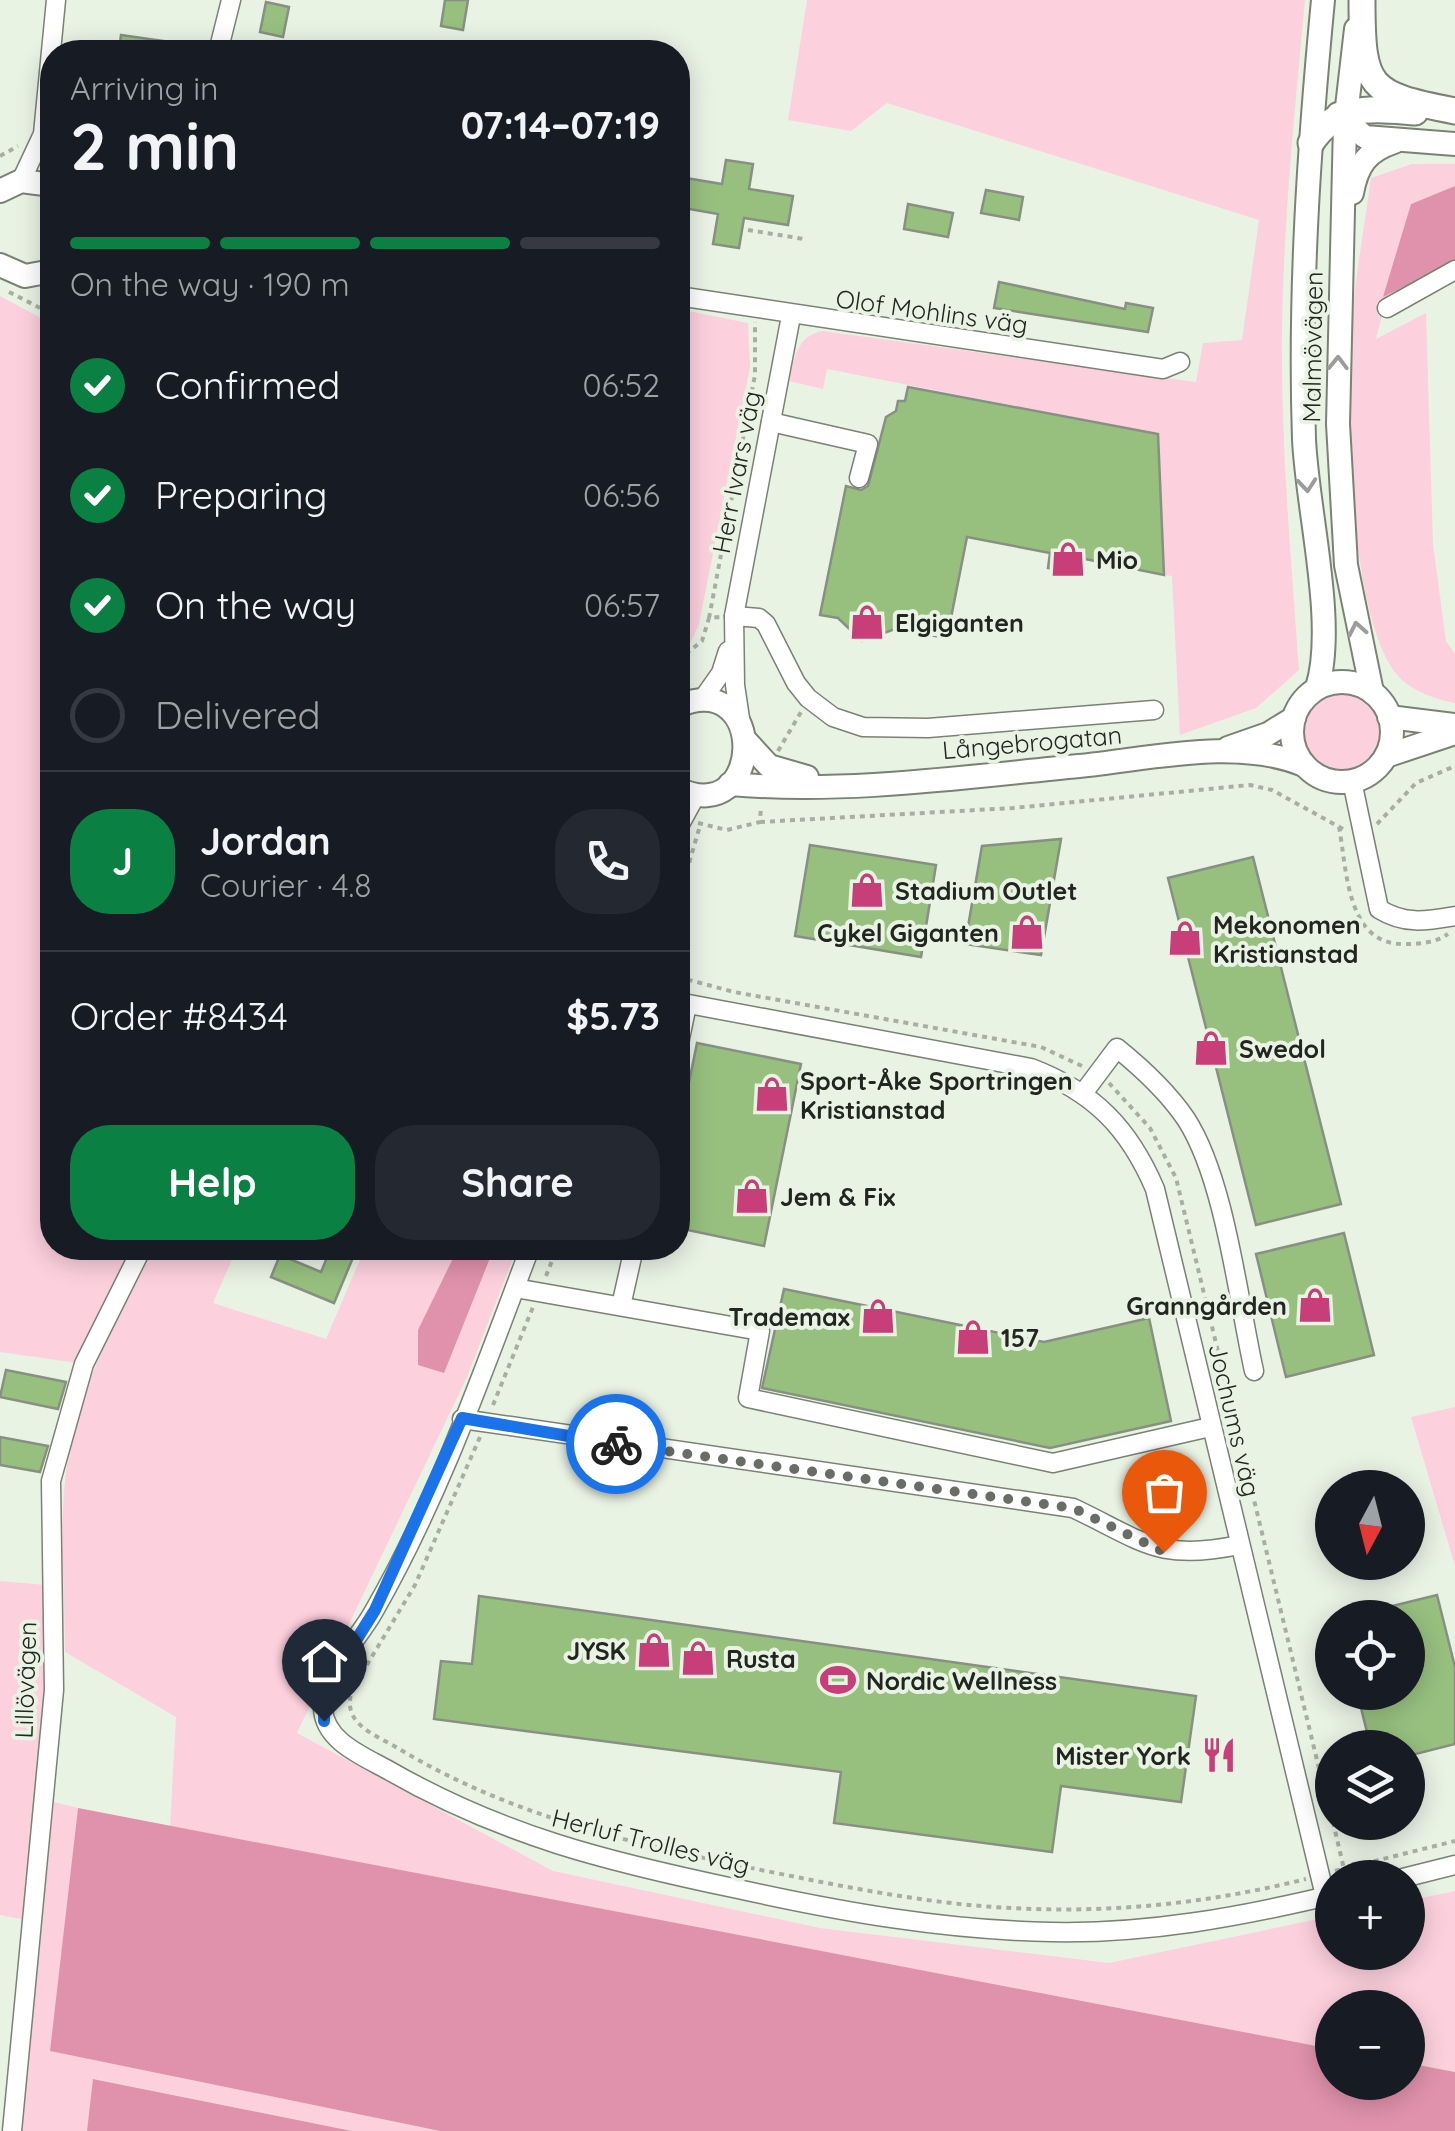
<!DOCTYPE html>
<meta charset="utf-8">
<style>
body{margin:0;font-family:Quicksand,sans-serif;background:#242831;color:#f1f3f6;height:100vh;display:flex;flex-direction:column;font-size:38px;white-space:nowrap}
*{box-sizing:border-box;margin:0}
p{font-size:32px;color:#9ea1a6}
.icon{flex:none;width:55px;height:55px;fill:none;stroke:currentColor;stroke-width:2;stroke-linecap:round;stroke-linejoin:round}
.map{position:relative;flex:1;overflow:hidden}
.drawer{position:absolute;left:40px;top:40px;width:650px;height:1220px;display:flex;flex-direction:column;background:#171b24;border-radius:40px;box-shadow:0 5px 25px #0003}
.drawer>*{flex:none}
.needle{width:65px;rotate:187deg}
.tools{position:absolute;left:1315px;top:1470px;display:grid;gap:20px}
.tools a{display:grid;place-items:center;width:110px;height:110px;border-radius:50%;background:#171b24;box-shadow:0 5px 25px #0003;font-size:50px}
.pin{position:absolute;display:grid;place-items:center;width:85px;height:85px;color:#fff;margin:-102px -42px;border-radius:50% 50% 50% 0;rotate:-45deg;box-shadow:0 0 10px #0007}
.pin .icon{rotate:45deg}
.courier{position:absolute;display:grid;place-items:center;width:100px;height:100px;margin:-50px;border:8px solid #1a73e8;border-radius:50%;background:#fff;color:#222;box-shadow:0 2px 12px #0007}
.head em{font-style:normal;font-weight:700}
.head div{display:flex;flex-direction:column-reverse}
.head{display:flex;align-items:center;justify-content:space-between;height:170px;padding:0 30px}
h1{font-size:65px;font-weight:700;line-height:75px}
.bar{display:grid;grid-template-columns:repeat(4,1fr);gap:15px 10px;align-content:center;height:120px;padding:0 30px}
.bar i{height:12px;border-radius:8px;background:#363941}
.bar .current{background:#0b8043}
.bar p{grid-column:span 4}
.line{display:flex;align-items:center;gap:25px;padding:0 30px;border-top:2px solid #363941}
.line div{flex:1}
.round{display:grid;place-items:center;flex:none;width:105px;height:105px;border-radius:40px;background:#242831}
ol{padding:0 30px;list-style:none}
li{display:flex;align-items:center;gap:30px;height:110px}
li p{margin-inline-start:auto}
li .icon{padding:10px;border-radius:50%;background:#0b8043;color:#fff;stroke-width:4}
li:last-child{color:#9ea1a6}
li i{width:55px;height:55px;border:5px solid #363941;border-radius:50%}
.action{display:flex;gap:20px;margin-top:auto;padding:20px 30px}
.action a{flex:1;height:115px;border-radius:40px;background:#0b8043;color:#fff;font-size:40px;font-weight:700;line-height:115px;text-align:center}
.action a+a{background:#242831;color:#f1f3f6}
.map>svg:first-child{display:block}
.green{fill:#fdd0de}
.forest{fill:#e092ac}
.building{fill:#97c07f;stroke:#879082;stroke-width:2.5}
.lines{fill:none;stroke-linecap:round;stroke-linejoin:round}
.minor-casing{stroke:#798274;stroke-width:21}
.major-casing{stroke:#798274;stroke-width:26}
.highway-casing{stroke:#798274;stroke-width:29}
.path{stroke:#a7afa3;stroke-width:4;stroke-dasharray:5 5;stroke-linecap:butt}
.minor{stroke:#fff;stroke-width:18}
.major{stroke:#fff;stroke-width:22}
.highway{stroke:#fff;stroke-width:25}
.oneway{stroke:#9c9d9b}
.done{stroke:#686d65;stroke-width:10;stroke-dasharray:0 18}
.route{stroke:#1a73e8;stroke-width:12}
.labels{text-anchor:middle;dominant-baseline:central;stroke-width:8;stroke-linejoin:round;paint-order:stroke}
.street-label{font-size:25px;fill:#222520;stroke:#e9f3e4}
.poi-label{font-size:25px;font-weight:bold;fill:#222520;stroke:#e9f3e4;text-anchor:start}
</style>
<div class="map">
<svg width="1455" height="2131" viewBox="0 0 1455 2131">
<rect width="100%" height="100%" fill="#e9f3e4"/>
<g class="green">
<path d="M807 0H1305C1295 111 1283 223 1282 335 1281 447 1291 558 1299 670L1256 708 1180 735 1172 576 1164 575 1157 434 827 369 823 389 789 381C795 357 796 336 823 331L1196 382 1203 343 1242 340 1259 220 887 103 851 131 788 120Z"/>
<path d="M1412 164H1455V186L1411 204 1376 339 1426 313 1433 544 1446 641 1455 654V703C1437 700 1413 691 1400 678 1349 627 1345 402 1351 329 1355 279 1364 228 1371 178Z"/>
<path d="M0 296 52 324V1248H134L77 1363 0 1352Z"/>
<path d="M678 309 748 323 750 367 699 624 691 642 678 651Z"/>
<circle cx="1342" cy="732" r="39"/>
<path d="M152 1248H237L213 1303 326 1339 365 1248H458L418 1331 443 1373 494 1248H517L467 1377 297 1733 553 1871 820 1928 1109 1963 1332 1916V1952H1408V1901L1455 1891V2072L1408 2063V2008H1332V2049L170 1826 176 1717 65 1652C65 1583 56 1506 72 1438 88 1370 122 1309 152 1248Z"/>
<path d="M1455 1407V1566L1411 1417Z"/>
<path d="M0 1581 46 1585 47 1689 26 1920 0 1915Z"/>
<path d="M54 1802 78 1808 51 2051 440 2131H352L94 2079 87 2131H21Z"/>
</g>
<g class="forest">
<path d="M1455 186V262L1383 297 1411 204Z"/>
<path d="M458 1248H494L444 1373 418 1365V1330Z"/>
<path d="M78 1808 1332 2049V2082H1408V2063L1455 2072V2131H440L50 2051Z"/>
<path d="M93 2079 352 2131H87Z"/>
</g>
<g class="building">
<path d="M445 0H468L463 30 441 26Z"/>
<path d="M266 2 289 7 283 37 260 32Z"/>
<path d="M121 35 185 44V52H119Z"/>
<path d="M726 160 753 164 749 189 793 196 788 225 744 218 739 248 713 244 718 214 678 207 680 177 722 184Z"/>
<path d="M986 190 1023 197 1019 220 981 213Z"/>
<path d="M908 204 953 213 948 237 904 229Z"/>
<path d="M999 282 1125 309 1126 303 1153 308 1148 332 994 308Z"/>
<path d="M908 387 1158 434 1164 575 1080 558 1076 574 1048 568 1050 553 967 537 947 638 895 629 862 641 838 618 820 615 846 486 861 490 868 486 886 417 896 411 898 401H905Z"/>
<path d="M1061 839 1041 955 965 944 982 846Z"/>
<path d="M810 845 936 865 921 957 795 936Z"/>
<path d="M1253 857 1341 1204 1256 1225 1168 878Z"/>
<path d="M697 1043 801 1064 764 1246 678 1228V1137Z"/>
<path d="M1344 1233 1374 1355 1286 1377 1256 1254Z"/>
<path d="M331 1248H357L334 1303 271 1277 280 1255 321 1272Z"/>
<path d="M784 1289 1044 1342 1149 1318 1171 1421 1050 1448 762 1388Z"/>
<path d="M6 1370 66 1382 58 1409 0 1397Z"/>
<path d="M0 1437 48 1446 40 1472 0 1465Z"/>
<path d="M1437 1595 1455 1667V1744L1408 1756V1748H1371L1357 1692H1408V1618H1369L1368 1612Z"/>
<path d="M479 1596 1196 1696 1181 1802 1061 1786 1052 1852 834 1823 841 1772 434 1719 441 1661 472 1664Z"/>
</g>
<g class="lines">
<defs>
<g id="minor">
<path d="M218 52 231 0"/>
<path d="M21 181 43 134 56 0"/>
<path d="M678 296 1163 369 1180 362"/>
<path d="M1387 308 1455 270"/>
<path d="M771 422 868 444 859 478"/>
<path d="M734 616 759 618 766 624 796 683 808 698 833 717 863 727 928 728 1154 710"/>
<path d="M702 700 721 673 728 651"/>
<path d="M741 725 735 685 734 616 791 316"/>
<path d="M1352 781 1379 909C1405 925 1426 921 1455 916"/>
<path d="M678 828 696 795"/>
<path d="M678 1002 1031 1068C1094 1092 1129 1128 1155 1189L1325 1896"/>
<path d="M678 1048 687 1005"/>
<path d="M1084 1092 1117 1048C1143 1069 1167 1091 1186 1119 1225 1179 1238 1299 1254 1371"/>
<path d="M530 1248C484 1369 439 1498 374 1611 359 1639 321 1675 323 1708 324 1741 363 1756 388 1770 503 1836 609 1862 738 1889 842 1912 944 1930 1051 1932 1148 1934 1239 1917 1332 1895"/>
<path d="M515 1288 760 1331 748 1398 1053 1463 1210 1427"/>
<path d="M621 1306 634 1248"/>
<path d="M462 1419 1073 1508C1143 1541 1158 1562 1239 1545"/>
<path d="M1403 1878 1455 1865"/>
<path d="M12 2131 54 1690 51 1481 84 1364 142 1248"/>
</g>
<g id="major">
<path d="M1356 29 1345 124 1338 424 1346 565 1372 692"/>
<path d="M1338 114 1365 137 1455 144"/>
<path d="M0 191 21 181 52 185"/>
<path d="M1352 193C1357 165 1367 151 1394 142"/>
<path d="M0 265 25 276 52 271"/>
<circle cx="1342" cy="732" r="50"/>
<path d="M1317 688C1337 624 1307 510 1304 439 1299 293 1309 146 1323 0"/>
<path d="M678 706C768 667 765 829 678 789"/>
<path d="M1389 717 1455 725"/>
<path d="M746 741 769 766 807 777"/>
<path d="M1228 748 1268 734 1294 718"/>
<path d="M1386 756 1455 733"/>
<path d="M730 784C845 794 964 777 1079 766 1150 759 1236 737 1304 765"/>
</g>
<g id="highway">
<path d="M1362 0C1362 89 1368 94 1455 111"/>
<path d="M1311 143C1337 103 1372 109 1415 112"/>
</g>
</defs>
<use href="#minor" class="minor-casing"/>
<use href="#major" class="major-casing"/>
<use href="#highway" class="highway-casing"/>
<g class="path">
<path d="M0 156 18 146"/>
<path d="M748 230 804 239"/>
<path d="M9 292 52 314"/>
<path d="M709 618 755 375V322"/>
<path d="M678 660 702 641 709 618 720 617"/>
<path d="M778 751 801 712"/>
<path d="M760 822 1013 808 1250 785 1272 790 1343 829"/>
<path d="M698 823 727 830 760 822 761 806"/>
<path d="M1377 824 1416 783 1455 766"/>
<path d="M1339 827C1347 869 1346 945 1404 944 1420 944 1435 943 1448 934"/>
<path d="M678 901 699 829"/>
<path d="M678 977 734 992 1041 1047 1084 1067"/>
<path d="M1109 1083 1150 1128 1176 1178 1332 1822"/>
<path d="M546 1276 557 1248"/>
<path d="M493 1405 533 1307"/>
<path d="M480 1437 415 1585 353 1688C339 1724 375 1734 401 1750 515 1818 638 1845 766 1871 856 1889 943 1907 1036 1909 1126 1912 1218 1901 1306 1879"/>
<path d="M1333 1822 1344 1869"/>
<path d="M1335 1871 1455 1841"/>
</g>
<use href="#minor" class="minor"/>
<use href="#major" class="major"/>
<use href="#highway" class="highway"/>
</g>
<defs><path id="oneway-chevron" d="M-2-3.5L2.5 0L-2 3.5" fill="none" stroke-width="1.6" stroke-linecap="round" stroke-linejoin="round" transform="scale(2.5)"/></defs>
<g class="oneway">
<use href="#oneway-chevron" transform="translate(1338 363) rotate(-89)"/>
<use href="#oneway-chevron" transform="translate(1307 485) rotate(85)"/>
<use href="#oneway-chevron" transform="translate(1357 629) rotate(-101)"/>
</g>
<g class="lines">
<path class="done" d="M616 1444 1073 1508 1164 1552"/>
<path class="route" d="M324 1721 325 1690 375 1610 462 1418 616 1444"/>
</g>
<defs>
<symbol id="shop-bare" viewBox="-9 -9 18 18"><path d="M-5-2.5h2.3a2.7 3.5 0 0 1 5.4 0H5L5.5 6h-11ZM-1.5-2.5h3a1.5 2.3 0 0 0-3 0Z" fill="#c73e79" stroke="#e9f3e4" stroke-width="2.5" paint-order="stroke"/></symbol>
<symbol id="stadium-bare" viewBox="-9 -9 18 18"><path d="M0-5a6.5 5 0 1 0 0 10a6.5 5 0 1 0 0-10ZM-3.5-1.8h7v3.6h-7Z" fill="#c73e79" stroke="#e9f3e4" stroke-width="2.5" paint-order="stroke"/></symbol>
<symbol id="restaurant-bare" viewBox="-9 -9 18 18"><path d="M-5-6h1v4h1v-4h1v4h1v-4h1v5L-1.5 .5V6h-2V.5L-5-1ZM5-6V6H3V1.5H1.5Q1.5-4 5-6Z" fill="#c73e79" stroke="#e9f3e4" stroke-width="2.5" paint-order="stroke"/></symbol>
</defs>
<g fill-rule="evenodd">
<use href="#shop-bare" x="1043" y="534" width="50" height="50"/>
<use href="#shop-bare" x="842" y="597" width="50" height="50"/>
<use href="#shop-bare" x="842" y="865" width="50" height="50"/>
<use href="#shop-bare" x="1002" y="907" width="50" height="50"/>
<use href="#shop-bare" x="1160" y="913" width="50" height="50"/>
<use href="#shop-bare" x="1186" y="1023" width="50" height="50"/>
<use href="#shop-bare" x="747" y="1069" width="50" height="50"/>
<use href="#shop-bare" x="727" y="1171" width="50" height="50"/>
<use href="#shop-bare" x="1290" y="1280" width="50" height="50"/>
<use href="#shop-bare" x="853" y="1291" width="50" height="50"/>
<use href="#shop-bare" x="948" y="1312" width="50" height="50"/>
<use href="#shop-bare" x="629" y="1625" width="50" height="50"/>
<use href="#shop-bare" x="673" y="1633" width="50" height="50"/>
<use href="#stadium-bare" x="813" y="1655" width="50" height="50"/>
<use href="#restaurant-bare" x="1194" y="1730" width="50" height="50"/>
</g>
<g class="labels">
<g class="street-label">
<text transform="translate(932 311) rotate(8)">Olof Mohlins väg</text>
<text transform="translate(1312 347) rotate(-89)">Malmövägen</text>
<text transform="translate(736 472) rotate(-79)">Herr Ivars väg</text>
<text transform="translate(1032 742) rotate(-5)">Långebrogatan</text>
<text transform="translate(1235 1420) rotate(77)">Jochums väg</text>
<text transform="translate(25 1680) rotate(-88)">Lillövägen</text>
<text transform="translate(651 1841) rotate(14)">Herluf Trolles väg</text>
</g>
<g class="poi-label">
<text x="1096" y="559">Mio</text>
<text x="895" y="622">Elgiganten</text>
<text x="895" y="890">Stadium Outlet</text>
<text x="1213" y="924">Mekonomen<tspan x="1213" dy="29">Kristianstad</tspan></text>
<text x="999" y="932" text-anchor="end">Cykel Giganten</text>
<text x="1239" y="1048">Swedol</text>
<text x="800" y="1080">Sport-Åke Sportringen<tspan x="800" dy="29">Kristianstad</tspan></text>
<text x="780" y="1196">Jem &amp; Fix</text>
<text x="1287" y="1305" text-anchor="end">Granngården</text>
<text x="850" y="1316" text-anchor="end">Trademax</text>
<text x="1001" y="1337">157</text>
<text x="626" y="1650" text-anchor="end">JYSK</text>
<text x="726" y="1658">Rusta</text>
<text x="866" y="1680">Nordic Wellness</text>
<text x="1191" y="1755" text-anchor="end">Mister York</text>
</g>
</g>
</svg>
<div class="tools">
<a><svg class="needle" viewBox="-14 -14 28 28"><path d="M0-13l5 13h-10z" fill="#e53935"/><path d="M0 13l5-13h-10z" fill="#9ea1a6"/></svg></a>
<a><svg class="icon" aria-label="locate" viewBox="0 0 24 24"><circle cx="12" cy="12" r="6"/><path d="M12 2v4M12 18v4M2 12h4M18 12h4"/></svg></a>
<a><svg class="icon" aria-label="layers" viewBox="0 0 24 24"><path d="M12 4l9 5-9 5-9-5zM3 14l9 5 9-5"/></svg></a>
<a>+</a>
<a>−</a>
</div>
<div class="pin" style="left:1164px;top:1552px;background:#ea580c"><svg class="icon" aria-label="bag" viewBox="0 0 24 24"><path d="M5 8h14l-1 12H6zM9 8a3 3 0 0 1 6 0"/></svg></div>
<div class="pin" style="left:324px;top:1721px;background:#1f2937"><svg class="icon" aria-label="home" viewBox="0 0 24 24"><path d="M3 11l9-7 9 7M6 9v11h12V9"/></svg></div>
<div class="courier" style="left:616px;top:1444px"><svg class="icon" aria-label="bike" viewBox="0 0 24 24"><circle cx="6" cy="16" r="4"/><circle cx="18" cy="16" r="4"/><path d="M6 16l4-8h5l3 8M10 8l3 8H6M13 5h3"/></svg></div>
<section class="drawer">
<div class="head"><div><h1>2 min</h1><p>Arriving in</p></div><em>07:14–07:19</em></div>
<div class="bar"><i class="current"></i><i class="current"></i><i class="current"></i><i></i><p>On the way · 190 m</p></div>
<ol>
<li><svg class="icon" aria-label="check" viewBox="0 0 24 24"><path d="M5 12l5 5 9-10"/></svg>Confirmed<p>06:52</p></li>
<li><svg class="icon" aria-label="check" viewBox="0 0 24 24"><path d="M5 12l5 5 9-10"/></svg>Preparing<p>06:56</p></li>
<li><svg class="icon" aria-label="check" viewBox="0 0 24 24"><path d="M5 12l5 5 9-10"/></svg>On the way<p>06:57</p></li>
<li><i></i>Delivered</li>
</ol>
<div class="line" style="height:180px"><b class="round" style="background:#0b8043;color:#fff">J</b><div><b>Jordan</b><p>Courier · 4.8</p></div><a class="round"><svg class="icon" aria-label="phone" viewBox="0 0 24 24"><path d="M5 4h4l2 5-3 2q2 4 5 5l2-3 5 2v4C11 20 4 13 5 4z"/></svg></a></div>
<div class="line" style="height:130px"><div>Order #8434</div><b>$5.73</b></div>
<div class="action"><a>Help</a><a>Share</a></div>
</section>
</div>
